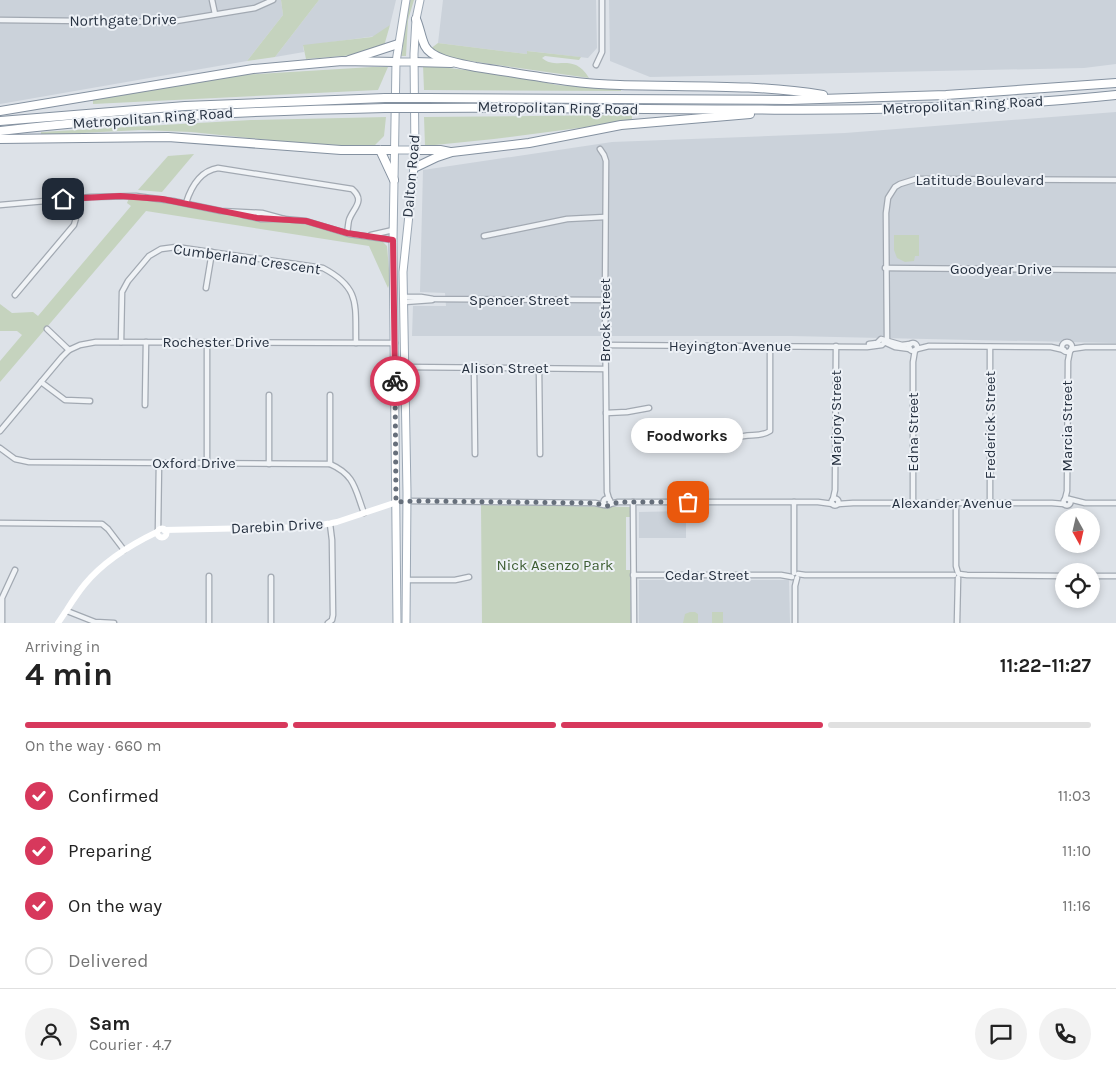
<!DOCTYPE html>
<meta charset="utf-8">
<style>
body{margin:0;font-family:Karla,sans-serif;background:#f2f2f2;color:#222;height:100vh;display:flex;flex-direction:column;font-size:19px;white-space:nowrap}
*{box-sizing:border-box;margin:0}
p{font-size:16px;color:#767676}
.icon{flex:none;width:28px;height:28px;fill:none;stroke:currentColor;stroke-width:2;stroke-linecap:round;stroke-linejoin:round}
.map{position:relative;height:623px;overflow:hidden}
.sheet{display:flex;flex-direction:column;background:#fff;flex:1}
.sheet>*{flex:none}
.needle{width:32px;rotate:172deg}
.fabs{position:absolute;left:1055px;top:508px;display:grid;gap:10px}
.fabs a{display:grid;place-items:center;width:45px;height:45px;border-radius:50%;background:#fff;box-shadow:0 2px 8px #0003;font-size:25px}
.pin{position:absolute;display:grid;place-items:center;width:42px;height:42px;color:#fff;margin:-21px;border-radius:10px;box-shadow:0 2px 8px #0006}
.courier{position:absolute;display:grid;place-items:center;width:50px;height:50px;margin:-25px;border:4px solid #d7385c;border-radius:50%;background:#fff;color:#222;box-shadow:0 1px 6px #0007}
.bubble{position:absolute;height:35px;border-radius:18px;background:#fff;box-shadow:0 2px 8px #0003;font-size:16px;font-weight:700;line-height:35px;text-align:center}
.headline em{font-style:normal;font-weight:700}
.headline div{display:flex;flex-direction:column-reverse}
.headline{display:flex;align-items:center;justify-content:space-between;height:85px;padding:0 25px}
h1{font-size:32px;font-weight:700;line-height:38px}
.bar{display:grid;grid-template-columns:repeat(4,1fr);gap:8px 5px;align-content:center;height:60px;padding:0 25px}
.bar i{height:6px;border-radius:4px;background:#e0e0e0}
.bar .on{background:#d7385c}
.bar p{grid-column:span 4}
.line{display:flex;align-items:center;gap:12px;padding:0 25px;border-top:1px solid #e0e0e0}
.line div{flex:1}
.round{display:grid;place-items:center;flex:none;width:52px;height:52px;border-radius:26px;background:#f2f2f2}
ol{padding:0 25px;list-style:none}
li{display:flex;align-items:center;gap:15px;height:55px}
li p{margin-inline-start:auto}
li .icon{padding:5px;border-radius:50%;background:#d7385c;color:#fff;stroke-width:4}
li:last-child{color:#767676}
li i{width:28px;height:28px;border:2px solid #e0e0e0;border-radius:50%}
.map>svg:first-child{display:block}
.built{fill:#cbd2da}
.green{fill:#c5d3be}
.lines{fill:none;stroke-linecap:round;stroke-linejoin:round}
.street-casing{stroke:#a2a9b2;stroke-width:7}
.primary-casing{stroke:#9ca8b5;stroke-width:9}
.highway-casing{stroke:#8491a0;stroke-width:10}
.street{stroke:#f0f3f6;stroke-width:4.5}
.secondary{stroke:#fff;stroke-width:6}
.primary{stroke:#fff;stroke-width:7}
.highway{stroke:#fff;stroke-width:8}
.highway-bridge-casing{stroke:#8491a0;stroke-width:10;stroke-linecap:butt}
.highway-bridge{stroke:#fff;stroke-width:8}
.done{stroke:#666f7b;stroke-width:5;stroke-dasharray:0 9}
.route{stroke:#d7385c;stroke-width:6}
.labels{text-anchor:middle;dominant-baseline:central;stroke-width:4;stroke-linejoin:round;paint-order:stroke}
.street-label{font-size:15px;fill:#263140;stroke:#edf1f6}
.park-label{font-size:15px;fill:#3d5d32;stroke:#edf1f6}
</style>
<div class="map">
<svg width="1116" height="623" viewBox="0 0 1116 623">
<rect width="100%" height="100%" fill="#dde2e8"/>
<g class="built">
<path d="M0 0H281L283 15 247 61 0 104Z"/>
<path d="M319 0H396L390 25 376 36 303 46 304 52 275 57Z"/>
<path d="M443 0H596L597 48 588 58 528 51 527 54 438 43Z"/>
<path d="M609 0H1116V64L1084 68 650 77 610 61Z"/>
<path d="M1116 112V343L791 336H412L413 306H446L445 293 420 292 423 170 612 142 845 133Z"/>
<path d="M686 511V538H639V512Z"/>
<path d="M639 580H789L790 623H639Z"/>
</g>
<g class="green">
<path d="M281 0H319L275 57 247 61 283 15Z"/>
<path d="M409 0H414L408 20 406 56H401Z"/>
<path d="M390 25 384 46 355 55 306 59 303 45 372 37Z"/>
<path d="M438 43 527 54V51L581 57 579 60 545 56 542 58C557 71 573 52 589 78L456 59 438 55 430 49Z"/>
<path d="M423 65 509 75 557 85 621 89V91L424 90Z"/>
<path d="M372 67H388L378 90 93 104V96L240 75Z"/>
<path d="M632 115V121L494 139 425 146 424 117Z"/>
<path d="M386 117 384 136 374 146 307 144 191 132 141 130 41 135V132L251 120Z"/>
<path d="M194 154 162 192 138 190 168 156Z"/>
<path d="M129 198 166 202 254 220H274L310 225 349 237 382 241 387 246 390 282 388 288 369 246 146 211 0 382V361L22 335 17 331H0V304L12 313 33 312 38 316 131 206 127 203Z"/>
<path d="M894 235H919V256H915L914 261 905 262 897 258 894 250Z"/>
<path d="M481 505 630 507V517H626V570H630L631 623H482Z"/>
<path d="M690 612H695L698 614V623H683L685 614Z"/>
<rect x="712" y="612" width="11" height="11"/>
</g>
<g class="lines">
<defs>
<g id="street">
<path d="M212 0 215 14"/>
<path d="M0 20 170 22 255 8 273 0"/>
<path d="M596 65 602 52V0"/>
<path d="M600 149 604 155 606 161 605 300 607 492 609 499"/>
<path d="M186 203C191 187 200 171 218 168L352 189C366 201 353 208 349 220 348 224 348 229 347 233"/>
<path d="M0 205 91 197 136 196 173 201 221 211 262 213 284 219"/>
<path d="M243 215 261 219H284L306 221 349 234 393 240"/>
<path d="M371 235 393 230"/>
<path d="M484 236 567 219 605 217"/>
<path d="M885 268 1116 270"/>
<path d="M206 288 212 252"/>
<path d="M15 295 74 225 76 218 75 198"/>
<path d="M404 297H421L433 299 605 300"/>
<path d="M404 302 432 300"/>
<path d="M47 329 69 350 80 345 96 342 395 343"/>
<path d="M121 342 122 292 128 281 149 256 161 249 176 247 323 268C361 288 355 305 356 343"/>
<path d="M884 342 895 347 910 349"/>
<circle cx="1067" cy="347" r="5"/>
<circle cx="913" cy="347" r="4"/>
<path d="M869 344 877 343 881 339 902 345 910 344"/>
<path d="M605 345 867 347 882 345 887 340 886 213 888 198 895 187 900 184 916 179 1116 180"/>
<path d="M917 349 929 346 1051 347 1064 350"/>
<path d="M1071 349 1085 347H1116"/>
<path d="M405 367 605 369"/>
<path d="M474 368 475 454"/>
<path d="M539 368 540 454"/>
<path d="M41 382 65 400 90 401"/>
<path d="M330 395V464"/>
<path d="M145 405 146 342"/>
<path d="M606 413 627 412 649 408"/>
<path d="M0 431 62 357 69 350"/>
<path d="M737 438C748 433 760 438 770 431V346"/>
<path d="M0 448 15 459 29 462 330 464C355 475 355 489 364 513"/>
<path d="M207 463V342"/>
<path d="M269 464V395"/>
<circle cx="607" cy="502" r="3.5"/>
<circle cx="1067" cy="502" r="3.5"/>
<circle cx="835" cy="502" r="3.5"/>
<path d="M833 499 835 490 836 346"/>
<path d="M1065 499 1067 491 1068 361 1070 351"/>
<path d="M1069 499 1085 503H1116"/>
<path d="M407 501 595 503 604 505"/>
<path d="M633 502 634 623"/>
<path d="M913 503V362L915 350"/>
<path d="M956 503V566L958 573"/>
<path d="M990 503V347"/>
<path d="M610 504 618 502H818L833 504"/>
<path d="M838 504 853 503H1052L1064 504"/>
<path d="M0 523 102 524 108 529 124 550"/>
<path d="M158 531 159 463"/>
<path d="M794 573V502"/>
<path d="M798 574 805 575H954"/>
<path d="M959 574 967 575 1064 576"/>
<path d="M633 575H781L792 577"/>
<path d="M209 576V623"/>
<path d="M1091 576H1116"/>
<path d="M271 577V623"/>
<path d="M407 580H455L469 577"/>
<path d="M67 611 95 622 114 623"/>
<path d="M2 623V598L15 570"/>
<path d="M328 623 332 620 333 615 332 540 330 524"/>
<path d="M795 623V586L797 578"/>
<path d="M957 623 958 578"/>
</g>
<g id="primary">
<path d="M396 62H414"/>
<path d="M395 150H415"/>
<path d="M397 623 393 240 396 62 406 0"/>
<path d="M406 623 407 493 403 272 415 157 414 54 416 19 420 0"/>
</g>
<g id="highway">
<path d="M416 19C420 28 421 38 425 46 432 60 462 64 476 67 524 74 572 84 620 85 688 87 756 84 823 95"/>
<path d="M349 60 398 44"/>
<path d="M414 62 451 63"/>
<path d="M427 98 789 100 946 95 1116 83"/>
<path d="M427 108C657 106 887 119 1116 95"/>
<path d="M0 111 253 69 342 61 396 62"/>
<path d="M0 121 185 106 385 98"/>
<path d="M0 131C128 116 256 111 385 108"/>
<path d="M0 139 168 137 341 150H395"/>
<path d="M380 150 394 180"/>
<path d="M415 150H440L450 152"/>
<path d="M414 168 437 157 452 152 529 143 621 125 750 114"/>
</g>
</defs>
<use href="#street" class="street-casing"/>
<use href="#primary" class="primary-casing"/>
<use href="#highway" class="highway-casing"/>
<use href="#street" class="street"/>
<g class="secondary">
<circle cx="162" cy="533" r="4.5"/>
<path d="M164 530 311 527 337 522 397 502"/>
<path d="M58 623C67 610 75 596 85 584 104 561 130 545 157 532"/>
</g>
<use href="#primary" class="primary"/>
<use href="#highway" class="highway"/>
<defs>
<g id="highway-bridge">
<path d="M385 98H427"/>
<path d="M385 108H427"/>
</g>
</defs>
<use href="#highway-bridge" class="highway-bridge-casing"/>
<use href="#highway-bridge" class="highway-bridge"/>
</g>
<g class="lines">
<path class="done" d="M395 381 396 502 418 501 595 503 607 506 618 502H688"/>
<path class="route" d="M63 199 120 196 162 199 257 218 306 221 347 233 393 240 395 381"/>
</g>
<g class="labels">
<g class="street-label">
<text transform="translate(123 20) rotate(-1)">Northgate Drive</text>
<text transform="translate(963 105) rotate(-3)">Metropolitan Ring Road</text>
<text transform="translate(558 108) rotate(1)">Metropolitan Ring Road</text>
<text transform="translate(153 118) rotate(-4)">Metropolitan Ring Road</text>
<text transform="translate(411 176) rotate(-85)">Dalton Road</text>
<text x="980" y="180">Latitude Boulevard</text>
<text transform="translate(247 259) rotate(8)">Cumberland Crescent</text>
<text x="1001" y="269">Goodyear Drive</text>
<text x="519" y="300">Spencer Street</text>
<text transform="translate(605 320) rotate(-90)">Brock Street</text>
<text x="216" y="342">Rochester Drive</text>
<text x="730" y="346">Heyington Avenue</text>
<text x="505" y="368">Alison Street</text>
<text transform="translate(836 418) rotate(-90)">Marjory Street</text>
<text transform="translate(990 425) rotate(-90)">Frederick Street</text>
<text transform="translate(1067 426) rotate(-90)">Marcia Street</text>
<text transform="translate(913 432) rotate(-90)">Edna Street</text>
<text x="194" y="463">Oxford Drive</text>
<text x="952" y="503">Alexander Avenue</text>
<text transform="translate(277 526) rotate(-3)">Darebin Drive</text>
<text x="707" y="575">Cedar Street</text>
</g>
<g class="park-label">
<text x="555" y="565">Nick Asenzo Park</text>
</g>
</g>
</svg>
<div class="fabs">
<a><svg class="needle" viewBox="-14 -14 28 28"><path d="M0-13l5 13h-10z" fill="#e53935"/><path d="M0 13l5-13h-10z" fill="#767676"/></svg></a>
<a><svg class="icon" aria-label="locate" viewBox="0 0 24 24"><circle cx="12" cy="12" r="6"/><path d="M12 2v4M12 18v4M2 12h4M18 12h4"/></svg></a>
</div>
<div class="pin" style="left:688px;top:502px;background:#ea580c"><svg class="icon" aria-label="bag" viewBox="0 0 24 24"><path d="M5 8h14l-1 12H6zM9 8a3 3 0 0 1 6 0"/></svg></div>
<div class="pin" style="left:63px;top:199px;background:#1f2937"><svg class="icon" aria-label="home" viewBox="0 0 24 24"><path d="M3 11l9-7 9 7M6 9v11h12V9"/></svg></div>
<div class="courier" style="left:395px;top:381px"><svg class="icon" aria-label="bike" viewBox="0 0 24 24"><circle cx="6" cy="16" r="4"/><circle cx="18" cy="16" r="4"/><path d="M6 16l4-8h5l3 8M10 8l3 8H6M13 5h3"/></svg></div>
<div class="bubble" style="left:631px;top:418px;width:112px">Foodworks</div>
</div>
<section class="sheet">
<div class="headline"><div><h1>4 min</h1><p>Arriving in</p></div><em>11:22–11:27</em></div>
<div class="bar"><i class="on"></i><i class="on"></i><i class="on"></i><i></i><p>On the way · 660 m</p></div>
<ol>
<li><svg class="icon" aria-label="check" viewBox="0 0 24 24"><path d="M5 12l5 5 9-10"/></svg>Confirmed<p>11:03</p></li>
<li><svg class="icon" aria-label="check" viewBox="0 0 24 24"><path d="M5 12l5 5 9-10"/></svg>Preparing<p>11:10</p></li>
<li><svg class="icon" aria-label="check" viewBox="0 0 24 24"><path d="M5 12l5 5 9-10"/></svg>On the way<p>11:16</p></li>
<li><i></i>Delivered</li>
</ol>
<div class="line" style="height:90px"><a class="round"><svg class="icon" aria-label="person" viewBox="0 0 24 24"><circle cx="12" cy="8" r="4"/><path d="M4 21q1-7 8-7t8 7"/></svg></a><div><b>Sam</b><p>Courier · 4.7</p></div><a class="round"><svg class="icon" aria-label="chat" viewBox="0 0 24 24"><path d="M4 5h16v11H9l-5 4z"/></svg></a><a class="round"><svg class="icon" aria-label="phone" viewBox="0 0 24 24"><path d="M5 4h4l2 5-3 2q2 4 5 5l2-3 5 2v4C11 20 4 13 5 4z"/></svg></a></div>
</section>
